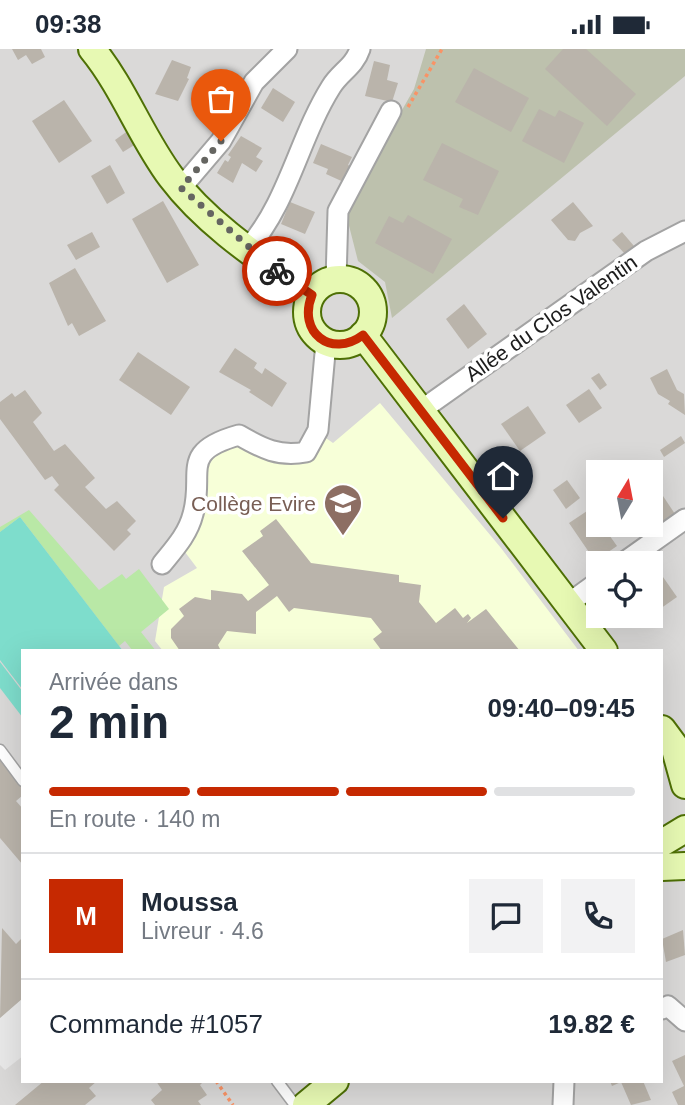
<!DOCTYPE html>
<html lang="fr">
<meta charset="utf-8">
<style>
body{margin:0;font-family:Helvetica,sans-serif;background:#f2f2f3;color:#1f2937;height:100vh;display:flex;flex-direction:column;font-size:26px;white-space:nowrap}
*{box-sizing:border-box;margin:0}
p{font-size:23px;color:#747a83}
.icon{flex:none;width:38px;height:38px;fill:none;stroke:currentColor;stroke-width:2;stroke-linecap:round;stroke-linejoin:round}
.map{position:relative;flex:1;overflow:hidden}
.panel{position:absolute;left:21px;top:600px;width:642px;height:434px;display:flex;flex-direction:column;background:#fff;border-radius:0px;box-shadow:0 7px 28px #0002}
.panel>*{flex:none}
.needle{width:46px;rotate:10deg}
.buttons{position:absolute;left:586px;top:411px;display:grid;gap:14px}
.buttons a{display:grid;place-items:center;width:77px;height:77px;border-radius:0px;background:#fff;box-shadow:0 7px 28px #0002;font-size:35px}
.pin{position:absolute;display:grid;place-items:center;width:60px;height:60px;color:#fff;margin:-72px -30px;border-radius:50% 50% 50% 0;rotate:-45deg;box-shadow:0 0 7px #0007}
.pin .icon{rotate:45deg}
.courier{position:absolute;display:grid;place-items:center;width:70px;height:70px;margin:-35px;border:5px solid #c62901;border-radius:50%;background:#fff;color:#222;box-shadow:0 2px 9px #0007}
.headline em{font-style:normal;font-weight:600}
.headline div{display:flex;flex-direction:column-reverse}
.headline{display:flex;align-items:center;justify-content:space-between;height:119px;padding:0 28px}
h1{font-size:46px;font-weight:600;line-height:52px}
.bar{display:grid;grid-template-columns:repeat(4,1fr);gap:10px 7px;align-content:center;height:84px;padding:0 28px}
.bar i{height:9px;border-radius:5px;background:#e0e1e3}
.bar .selected{background:#c62901}
.bar p{grid-column:span 4}
.line{display:flex;align-items:center;gap:18px;padding:0 28px;border-top:2px solid #e0e1e3}
.line div{flex:1}
.round{display:grid;place-items:center;flex:none;width:74px;height:74px;border-radius:0px;background:#f2f2f3}
.status{display:flex;justify-content:space-between;align-items:center;height:49px;padding:0 35px;background:#fff;direction:ltr}
.status svg{height:19px;fill:currentColor}
.map>svg:first-child{display:block}
.residential{fill:#dad9d8;fill-rule:evenodd}
.education{fill:#f7ffd8}
.construction{fill:#bdc1ad}
.grass{fill:#b9e8a6}
.pitch{fill:#7eddcc}
.parking{fill:#e8e8e8}
.building{fill:#bab4ab}
.lines{fill:none;stroke-linecap:round;stroke-linejoin:round}
.lane-casing{stroke:#a3a3a3;stroke-width:13}
.street-casing{stroke:#a3a3a3;stroke-width:23}
.secondary-casing{stroke:#4e7005;stroke-width:30}
.path{stroke:#f99366;stroke-width:3.5;stroke-dasharray:3.5 3.5;stroke-linecap:butt}
.lane{stroke:#fff;stroke-width:10}
.street{stroke:#fff;stroke-width:19}
.secondary{stroke:#e7f9b3;stroke-width:26}
.done{stroke:#656561;stroke-width:7;stroke-dasharray:0 12.6}
.route{stroke:#c62901;stroke-width:9}
.labels{text-anchor:middle;dominant-baseline:central;stroke-width:7;stroke-linejoin:round;paint-order:stroke}
.street-label{font-size:21px;fill:#1c1c1c;stroke:#fff}
.education-label{font-size:21px;fill:#785e54;stroke:#fff;text-anchor:end}
</style>
<div class="status"><b>09:38</b><svg viewBox="0 0 49 12"><path d="M0 12V9h3v3zM5 12V6h3v6zM10 12V3h3v9zM15 12V0h3v12zM26 1h20v11H26zM47 4h2v5h-2z"/></svg></div>
<div class="map">
<svg width="685" height="1056" viewBox="0 0 685 1056">
<rect width="100%" height="100%" fill="#edece1"/>
<path class="residential" d="M0 0H685V1056H0ZM598 424H651V476H598ZM598 514H651V567H598ZM23 602H662V1032H23Z"/>
<path class="education" d="M380 354 501 499 579 602H163L155 592 164 538 197 519 185 503 199 477 198 449 202 424 220 401 238 396 261 407 323 387 333 394Z"/>
<path class="construction" d="M426 0H685V27L392 269 385 233 358 212 345 161 414 40Z"/>
<path class="grass" d="M29 461 99 541 122 525 126 530 139 520 169 560 141 583 156 602H133L125 592 119 597 20 468 0 483V478Z"/>
<g class="pitch">
<path d="M20 468 123 602H23V641L0 611V483Z"/>
<path d="M0 613 23 643V669L0 639Z"/>
</g>
<path class="parking" d="M23 949V1007L5 1021 0 1016V969Z"/>
<g class="building">
<path d="M12 0H41L45 8 32 15 26 6 18 11Z"/>
<path d="M563 0H586L636 45 607 77 545 20Z"/>
<path d="M172 11 191 18 187 29 189 30 178 52 155 45Z"/>
<path d="M374 12 390 16 387 31 398 34 392 53 365 47Z"/>
<path d="M474 19 529 49 511 83 455 53Z"/>
<path d="M273 39 295 53 283 73 261 59Z"/>
<path d="M64 51 92 92 59 114 32 72Z"/>
<path d="M539 60 555 68 559 61 584 74 564 114 522 92Z"/>
<path d="M129 81 136 95 123 103 115 91Z"/>
<path d="M241 87 262 99 256 108 263 112 256 123 242 114 233 134 217 124 225 111 228 113 231 108 228 106Z"/>
<path d="M442 94 499 122 478 166 459 158 463 150 423 131Z"/>
<path d="M321 95 352 108 348 116 356 120 348 135 326 125 328 120 313 114Z"/>
<path d="M110 116 125 144 107 155 91 127Z"/>
<path d="M163 152 199 216 167 234 132 170Z"/>
<path d="M290 153 315 163 305 185 281 175Z"/>
<path d="M573 153 593 177 580 184 575 192 568 191 551 171Z"/>
<path d="M408 166 452 190 433 225 375 194 389 167 403 174Z"/>
<path d="M92 183 100 198 76 211 67 196Z"/>
<path d="M622 183 634 197 625 205 612 191Z"/>
<path d="M75 219 106 272 79 287 72 274 68 277 49 234Z"/>
<path d="M464 255 487 285 468 300 446 270Z"/>
<path d="M235 299 257 314 254 319 262 325 265 319 287 334 272 358 249 343 251 341 219 323Z"/>
<path d="M138 303 190 338 171 366 119 331Z"/>
<path d="M667 320 677 341 684 345 685 366 668 355 670 352 658 345 650 329Z"/>
<path d="M599 324 607 336 600 341 591 329Z"/>
<path d="M589 340 602 359 579 374 566 356Z"/>
<path d="M25 341 42 364 33 373 54 402 65 395 95 429 85 438 106 460 117 452 136 472 127 481 131 485 114 502 54 441 59 436 52 427 45 431 0 370V353L12 344 15 348Z"/>
<path d="M528 357 546 384 520 402 501 375Z"/>
<path d="M681 387 685 394 664 408 660 401Z"/>
<path d="M567 431 580 449 566 460 553 441Z"/>
<path d="M661 444 675 465 656 479 651 472V451Z"/>
<path d="M590 460 598 476H602L617 497 595 512 569 474Z"/>
<path d="M276 470 311 514 399 526V533L421 536 419 553 436 574 455 559 463 569 468 565 471 569 467 574 486 560 520 602H382L373 590 382 583 371 569 294 559 289 563 277 547 256 563V585L227 582 218 596 221 602H180L171 589V580L184 567 179 560 195 548 211 551V541L242 545 248 552 269 536 242 502 263 487 260 482Z"/>
<path d="M656 518 677 548 657 562 651 553V522Z"/>
<path d="M0 711 23 739V746L16 752 23 760V816L0 789Z"/>
<path d="M2 879 16 895 23 888V949L0 969Z"/>
<path d="M683 881 685 906 666 913 662 890Z"/>
<path d="M685 1006V1056H678L672 1043 684 1037 672 1012Z"/>
<path d="M44 1032H97L89 1039 96 1047 85 1056H15Z"/>
<path d="M156 1032H204L200 1036 207 1046 198 1052 201 1056H155L151 1051 162 1041Z"/>
<path d="M610 1032H643L651 1051 631 1056 621 1033 612 1037Z"/>
</g>
<g class="lines">
<defs>
<g id="lane">
<path d="M0 701 23 732"/>
<path d="M277 1032 295 1056"/>
</g>
<g id="street">
<path d="M181 139 221 92 254 33 287 0"/>
<path d="M248 199C288 154 299 89 331 38 340 23 354 18 360 0"/>
<path d="M336 231 338 162 391 62"/>
<path d="M420 362 646 202 685 182"/>
<path d="M623 514 685 470"/>
<path d="M162 515C175 499 188 485 193 465 205 423 178 403 239 386 263 400 279 408 306 403L318 381 326 293"/>
<path d="M569 554 598 533"/>
<path d="M662 960 668 957 685 972"/>
<path d="M563 1056 564 1032"/>
</g>
<g id="secondary">
<path d="M92 0C124 39 141 88 171 128 207 176 263 212 311 246"/>
<circle cx="340" cy="263" r="33"/>
<path d="M363 286 604 602"/>
<path d="M662 680 685 711"/>
<path d="M675 700 685 736"/>
<path d="M662 794 685 780"/>
<path d="M662 818 685 817"/>
<path d="M306 1056 335 1032"/>
</g>
</defs>
<use href="#lane" class="lane-casing"/>
<use href="#street" class="street-casing"/>
<use href="#secondary" class="secondary-casing"/>
<g class="path">
<path d="M408 58 442 0"/>
<path d="M216 1032 233 1056"/>
</g>
<use href="#lane" class="lane"/>
<use href="#street" class="street"/>
<use href="#secondary" class="secondary"/>
</g>
<g class="lines">
<path class="done" d="M221 92 181 139 277 222"/>
<path class="route" d="M277 222 312 246C297 283 331 310 363 286L503 469"/>
</g>
<defs>
<symbol id="school-pin" viewBox="-11 -11 22 30"><path d="M0 17L-7.5 6A9.5 9.5 0 1 1 7.5 6Z" fill="#8d6e63" stroke="#fff"/><path d="M0-5L7-2L0 1L-7-2ZM-4 1L0 2.5L4 1V4Q0 6-4 4Z" fill="#fff"/></symbol>
</defs>
<g fill-rule="evenodd">
<use href="#school-pin" x="321" y="432" width="44" height="60"/>
</g>
<g class="labels">
<g class="street-label">
<text transform="translate(551 269) rotate(-35)">Allée du Clos Valentin</text>
</g>
<g class="education-label">
<text x="316" y="454">Collège Evire</text>
</g>
</g>
</svg>
<div class="buttons">
<a><svg class="needle" viewBox="-14 -14 28 28"><path d="M0-13l5 13h-10z" fill="#e53935"/><path d="M0 13l5-13h-10z" fill="#747a83"/></svg></a>
<a><svg class="icon" aria-label="locate" viewBox="0 0 24 24"><circle cx="12" cy="12" r="6"/><path d="M12 2v4M12 18v4M2 12h4M18 12h4"/></svg></a>
</div>
<div class="pin" style="left:221px;top:92px;background:#ea580c"><svg class="icon" aria-label="bag" viewBox="0 0 24 24"><path d="M5 8h14l-1 12H6zM9 8a3 3 0 0 1 6 0"/></svg></div>
<div class="pin" style="left:503px;top:469px;background:#1f2937"><svg class="icon" aria-label="home" viewBox="0 0 24 24"><path d="M3 11l9-7 9 7M6 9v11h12V9"/></svg></div>
<div class="courier" style="left:277px;top:222px"><svg class="icon" aria-label="bike" viewBox="0 0 24 24"><circle cx="6" cy="16" r="4"/><circle cx="18" cy="16" r="4"/><path d="M6 16l4-8h5l3 8M10 8l3 8H6M13 5h3"/></svg></div>
<section class="panel">
<div class="headline"><div><h1>2 min</h1><p>Arrivée dans</p></div><em>09:40–09:45</em></div>
<div class="bar"><i class="selected"></i><i class="selected"></i><i class="selected"></i><i></i><p>En route · 140 m</p></div>
<div class="line" style="height:126px"><b class="round" style="background:#c62901;color:#fff">M</b><div><b>Moussa</b><p>Livreur · 4.6</p></div><a class="round"><svg class="icon" aria-label="chat" viewBox="0 0 24 24"><path d="M4 5h16v11H9l-5 4z"/></svg></a><a class="round"><svg class="icon" aria-label="phone" viewBox="0 0 24 24"><path d="M5 4h4l2 5-3 2q2 4 5 5l2-3 5 2v4C11 20 4 13 5 4z"/></svg></a></div>
<div class="line" style="height:91px"><div>Commande #1057</div><b>19.82 €</b></div>
</section>
</div>
